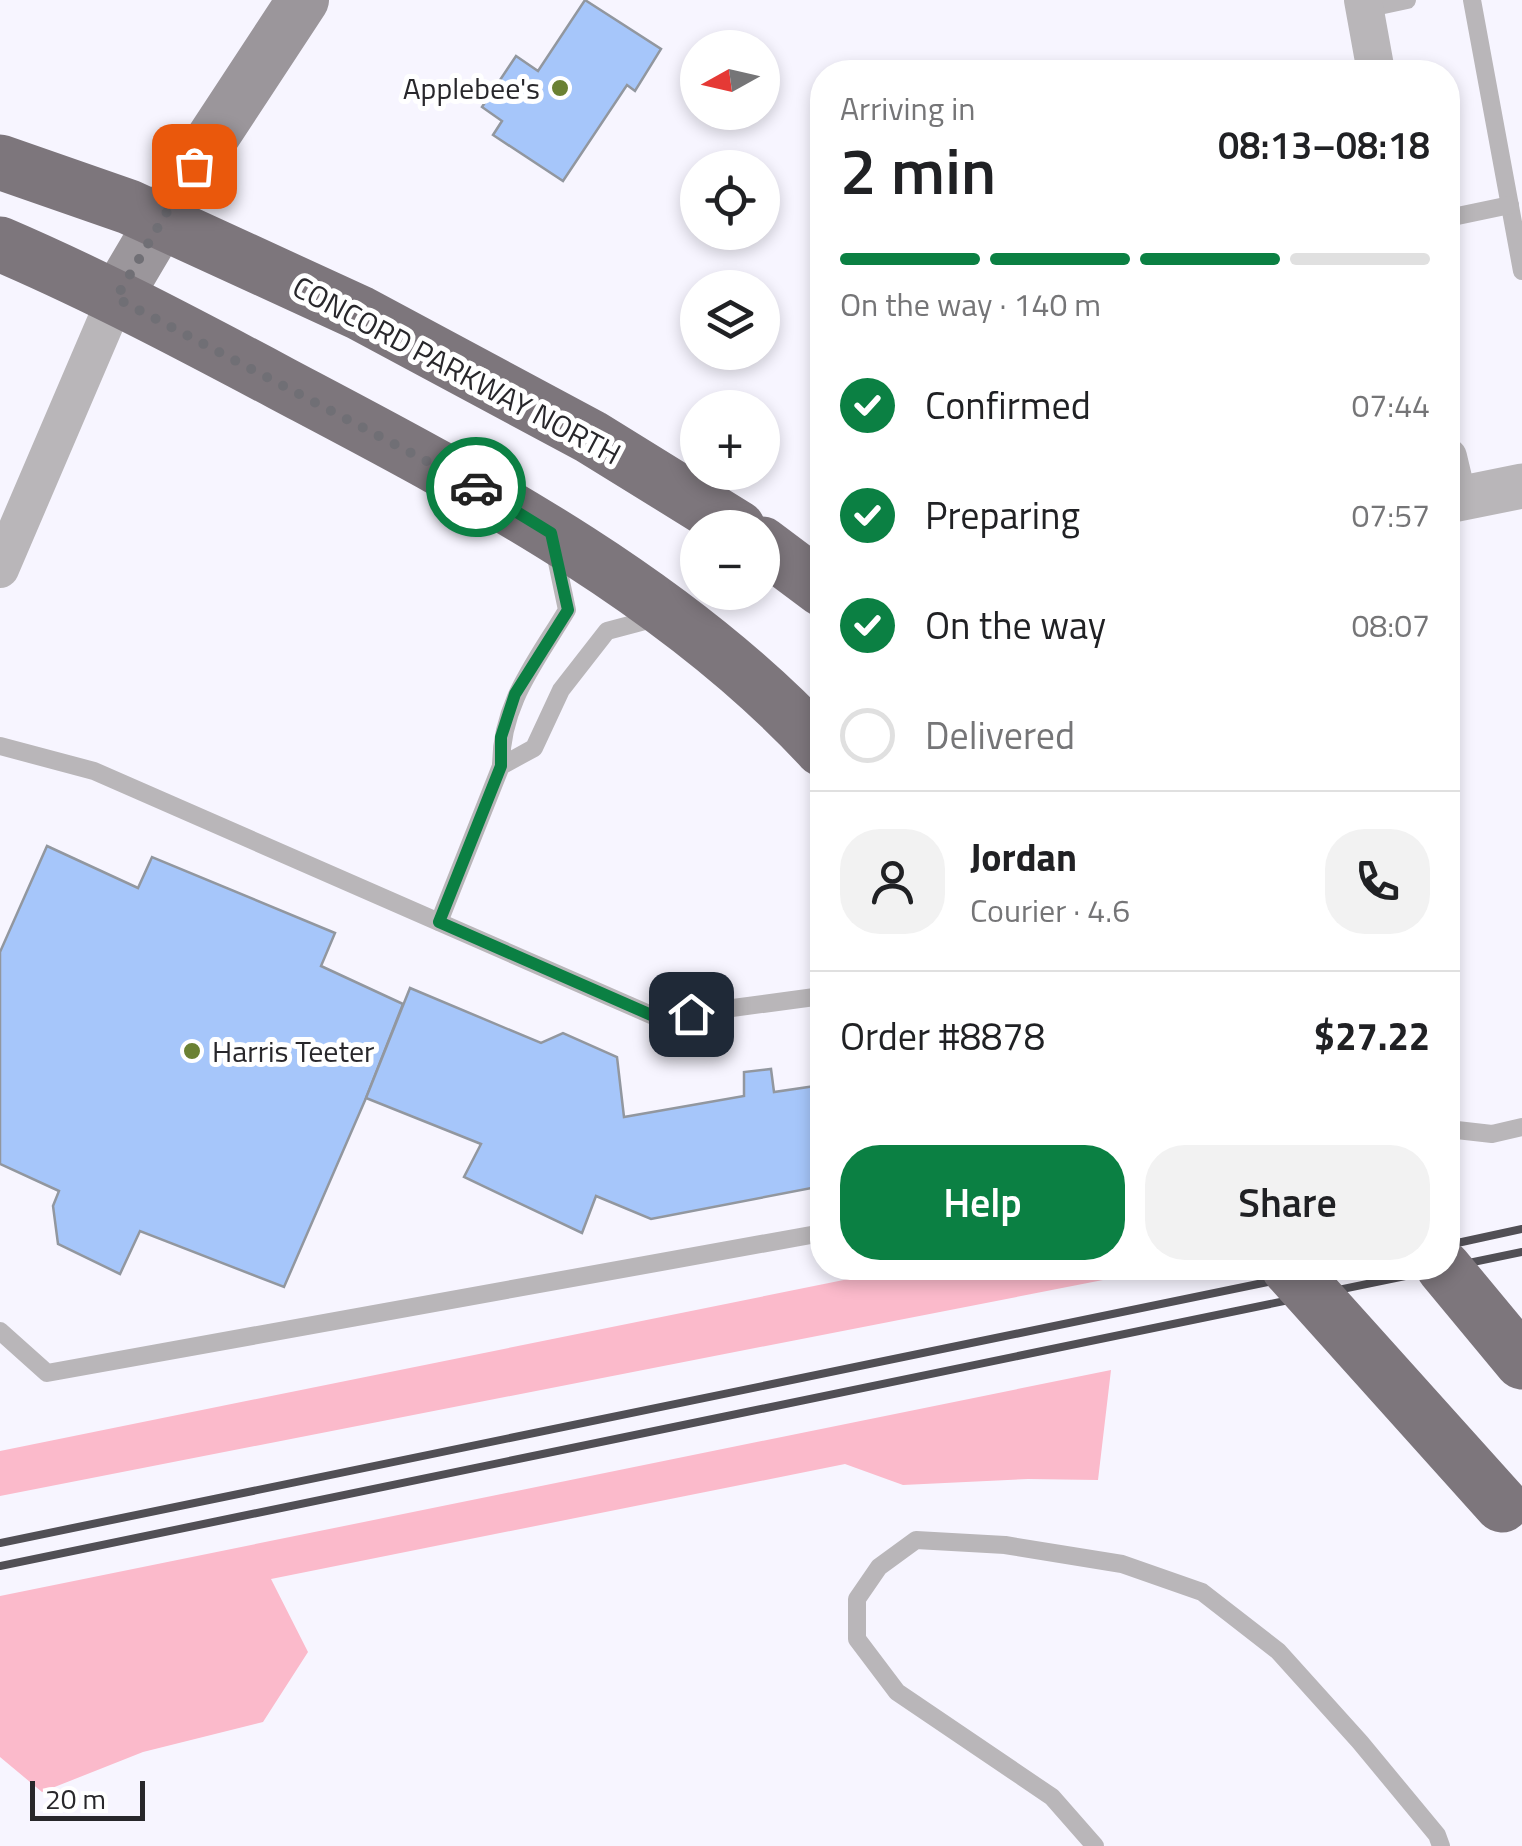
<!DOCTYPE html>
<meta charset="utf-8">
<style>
body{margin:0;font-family:"Titillium Web",sans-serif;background:#f2f2f2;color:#202124;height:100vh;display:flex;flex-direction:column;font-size:38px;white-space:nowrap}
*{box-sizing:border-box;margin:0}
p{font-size:32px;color:#757577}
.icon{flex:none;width:55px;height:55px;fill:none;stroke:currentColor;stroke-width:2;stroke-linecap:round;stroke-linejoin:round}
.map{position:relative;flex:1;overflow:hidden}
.side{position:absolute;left:810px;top:60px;width:650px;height:1220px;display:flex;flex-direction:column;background:#fff;border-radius:40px;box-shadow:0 5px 15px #0003}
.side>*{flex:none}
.needle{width:65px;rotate:262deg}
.buttons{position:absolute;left:680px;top:30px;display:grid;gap:20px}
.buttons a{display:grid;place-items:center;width:100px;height:100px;border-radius:50%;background:#fff;box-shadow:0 5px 15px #0003;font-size:50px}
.scale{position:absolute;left:30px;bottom:25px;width:115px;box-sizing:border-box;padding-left:10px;border:5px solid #28272b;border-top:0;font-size:28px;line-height:35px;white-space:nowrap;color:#28272b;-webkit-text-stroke:8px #fff;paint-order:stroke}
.pin{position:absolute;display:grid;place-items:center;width:85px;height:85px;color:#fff;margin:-42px;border-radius:20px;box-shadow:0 5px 15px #0006}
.courier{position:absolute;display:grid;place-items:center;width:100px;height:100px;margin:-50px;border:8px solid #0b8043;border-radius:50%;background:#fff;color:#222;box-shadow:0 2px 12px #0007}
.headline em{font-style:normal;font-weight:600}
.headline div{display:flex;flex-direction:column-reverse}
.headline{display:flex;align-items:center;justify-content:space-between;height:170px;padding:0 30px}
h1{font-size:65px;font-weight:600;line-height:75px}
.bar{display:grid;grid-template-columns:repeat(4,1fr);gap:15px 10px;align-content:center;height:120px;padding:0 30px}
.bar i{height:12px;border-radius:8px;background:#e0e0e0}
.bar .current{background:#0b8043}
.bar p{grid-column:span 4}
.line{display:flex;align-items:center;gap:25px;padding:0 30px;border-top:2px solid #e0e0e0}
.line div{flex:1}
.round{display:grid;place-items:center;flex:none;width:105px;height:105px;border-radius:40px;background:#f2f2f2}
ol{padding:0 30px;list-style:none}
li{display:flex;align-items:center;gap:30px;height:110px}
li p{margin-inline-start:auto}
li .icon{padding:10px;border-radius:50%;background:#0b8043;color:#fff;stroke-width:4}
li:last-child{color:#757577}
li i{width:55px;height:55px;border:5px solid #e0e0e0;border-radius:50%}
.cta{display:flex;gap:20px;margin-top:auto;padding:20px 30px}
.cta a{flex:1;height:115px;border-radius:40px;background:#0b8043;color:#fff;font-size:40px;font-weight:600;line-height:115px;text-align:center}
.cta a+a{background:#f2f2f2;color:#202124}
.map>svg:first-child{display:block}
.green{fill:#fbbacb}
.building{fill:#a6c6fa;stroke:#92979f;stroke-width:2.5}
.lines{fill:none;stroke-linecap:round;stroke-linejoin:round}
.service{stroke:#b9b6b9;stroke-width:18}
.minor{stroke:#b9b6b9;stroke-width:38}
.tertiary{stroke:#b9b6b9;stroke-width:45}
.secondary{stroke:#9b969b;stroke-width:52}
.trunk{stroke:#7d767c;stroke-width:55}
.rail{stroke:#514f55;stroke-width:8}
.trunk-bridge{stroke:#7d767c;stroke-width:55}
.done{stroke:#706f75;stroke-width:10;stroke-dasharray:0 18}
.route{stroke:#0b8043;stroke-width:12}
.poi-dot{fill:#6a8134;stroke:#fff;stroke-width:4}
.labels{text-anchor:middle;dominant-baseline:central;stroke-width:10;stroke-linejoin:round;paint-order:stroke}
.poi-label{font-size:30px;fill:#28272b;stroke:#fff;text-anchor:end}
.street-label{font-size:30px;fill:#28272b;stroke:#fff}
</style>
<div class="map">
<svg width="1522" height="1846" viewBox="0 0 1522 1846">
<rect width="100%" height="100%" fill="#f7f5ff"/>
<g class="green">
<path d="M903 1268H1101L1108 1279 0 1496V1451Z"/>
<path d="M1111 1370 1098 1480 1028 1479 903 1485 845 1464 271 1579 308 1652 263 1722 143 1752 42 1792 0 1757V1596Z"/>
</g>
<g class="building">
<path d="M585 0 661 49 635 91 627 85 563 181 493 135 502 121 482 107 516 56 538 71Z"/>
<path d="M47 846 138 888 152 857 335 933 321 966 403 1004 366 1098 284 1287 140 1231 120 1274 58 1244 53 1206 59 1191 0 1164V952Z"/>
<path d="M410 988 541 1043 563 1033 617 1057 624 1117 744 1096V1072L771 1069 774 1092 822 1085V1186L651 1219 596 1196 582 1233 464 1177 481 1144 366 1098Z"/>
</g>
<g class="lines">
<g class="service">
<path d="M1472 0 1522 271"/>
<path d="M1365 9 1407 0"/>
<path d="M1448 218 1510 205"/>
<path d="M554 548 567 610C536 662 501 703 501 766L534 748 561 690 607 631 656 618"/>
<path d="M0 746 94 771 658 1018 822 996"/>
<path d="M439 922 501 766"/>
<path d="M1448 1129 1492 1134 1522 1127"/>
<path d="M0 1331 47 1373 822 1233"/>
<path d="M1095 1846 1052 1797 897 1692 857 1639V1599L879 1567 916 1540 1005 1545 1122 1564 1202 1592 1278 1651 1360 1742 1437 1835 1441 1846"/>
</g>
<g class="minor">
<path d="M1363 0 1376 72"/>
<path d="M1448 457 1458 499"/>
<path d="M0 569 116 298"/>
</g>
<path class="tertiary" d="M1448 501 1522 486"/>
<path class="secondary" d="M116 298 194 166 303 0"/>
<g class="trunk">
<path d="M0 162 129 207 360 313 591 437 738 528"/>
<path d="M0 244C105 289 205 343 305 396 487 492 681 596 822 749"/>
<path d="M762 544 822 589"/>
</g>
<g class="rail">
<path d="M1448 1245 1522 1229"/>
<path d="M0 1543 1336 1268"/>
<path d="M0 1566 1522 1252"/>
</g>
<g class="trunk-bridge">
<path d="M1289 1268 1502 1505"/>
<path d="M1444 1268 1522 1362"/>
</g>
</g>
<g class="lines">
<path class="done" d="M194 166 116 298 476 487"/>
<path class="route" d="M476 487 551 533 568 610 515 694 501 737V766L439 922 658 1018 691 1014"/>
</g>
<g class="poi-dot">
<circle cx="560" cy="88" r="10"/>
<circle cx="192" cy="1051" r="10"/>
</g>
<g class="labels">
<g class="poi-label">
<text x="540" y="88">Applebee's</text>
<text x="212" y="1051" text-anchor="start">Harris Teeter</text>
</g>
<g class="street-label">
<text transform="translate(457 370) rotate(28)">CONCORD PARKWAY NORTH</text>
</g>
</g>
</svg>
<div class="buttons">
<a><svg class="needle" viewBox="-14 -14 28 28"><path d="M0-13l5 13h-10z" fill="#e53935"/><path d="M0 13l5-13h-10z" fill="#757577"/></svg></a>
<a><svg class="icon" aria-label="locate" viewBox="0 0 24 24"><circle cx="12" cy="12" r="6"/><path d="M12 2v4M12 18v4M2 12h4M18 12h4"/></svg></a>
<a><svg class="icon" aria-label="layers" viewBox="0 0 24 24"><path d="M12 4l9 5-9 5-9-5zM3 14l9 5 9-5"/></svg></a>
<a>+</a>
<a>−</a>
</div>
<div class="scale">20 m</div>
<div class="pin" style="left:194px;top:166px;background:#ea580c"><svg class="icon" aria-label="bag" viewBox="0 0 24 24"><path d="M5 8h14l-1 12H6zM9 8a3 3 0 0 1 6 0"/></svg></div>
<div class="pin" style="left:691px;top:1014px;background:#1f2937"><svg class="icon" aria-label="home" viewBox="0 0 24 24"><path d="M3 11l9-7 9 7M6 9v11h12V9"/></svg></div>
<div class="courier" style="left:476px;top:487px"><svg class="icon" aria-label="car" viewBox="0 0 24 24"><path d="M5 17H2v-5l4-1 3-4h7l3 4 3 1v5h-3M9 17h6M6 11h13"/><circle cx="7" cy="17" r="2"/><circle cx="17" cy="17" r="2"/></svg></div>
<section class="side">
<div class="headline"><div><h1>2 min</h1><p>Arriving in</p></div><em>08:13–08:18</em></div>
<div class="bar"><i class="current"></i><i class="current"></i><i class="current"></i><i></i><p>On the way · 140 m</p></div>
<ol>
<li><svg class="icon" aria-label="check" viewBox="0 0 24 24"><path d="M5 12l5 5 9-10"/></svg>Confirmed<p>07:44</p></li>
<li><svg class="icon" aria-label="check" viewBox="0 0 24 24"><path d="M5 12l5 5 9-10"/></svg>Preparing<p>07:57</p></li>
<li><svg class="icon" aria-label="check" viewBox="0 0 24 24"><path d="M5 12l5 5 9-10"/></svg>On the way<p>08:07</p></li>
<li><i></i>Delivered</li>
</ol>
<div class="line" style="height:180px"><a class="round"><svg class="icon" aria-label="person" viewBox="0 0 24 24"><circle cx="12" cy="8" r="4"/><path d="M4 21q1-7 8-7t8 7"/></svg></a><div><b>Jordan</b><p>Courier · 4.6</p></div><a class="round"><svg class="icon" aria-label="phone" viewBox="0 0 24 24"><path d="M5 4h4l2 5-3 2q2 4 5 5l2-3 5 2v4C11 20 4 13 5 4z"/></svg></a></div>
<div class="line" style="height:130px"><div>Order #8878</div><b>$27.22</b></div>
<div class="cta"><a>Help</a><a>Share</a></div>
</section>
</div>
